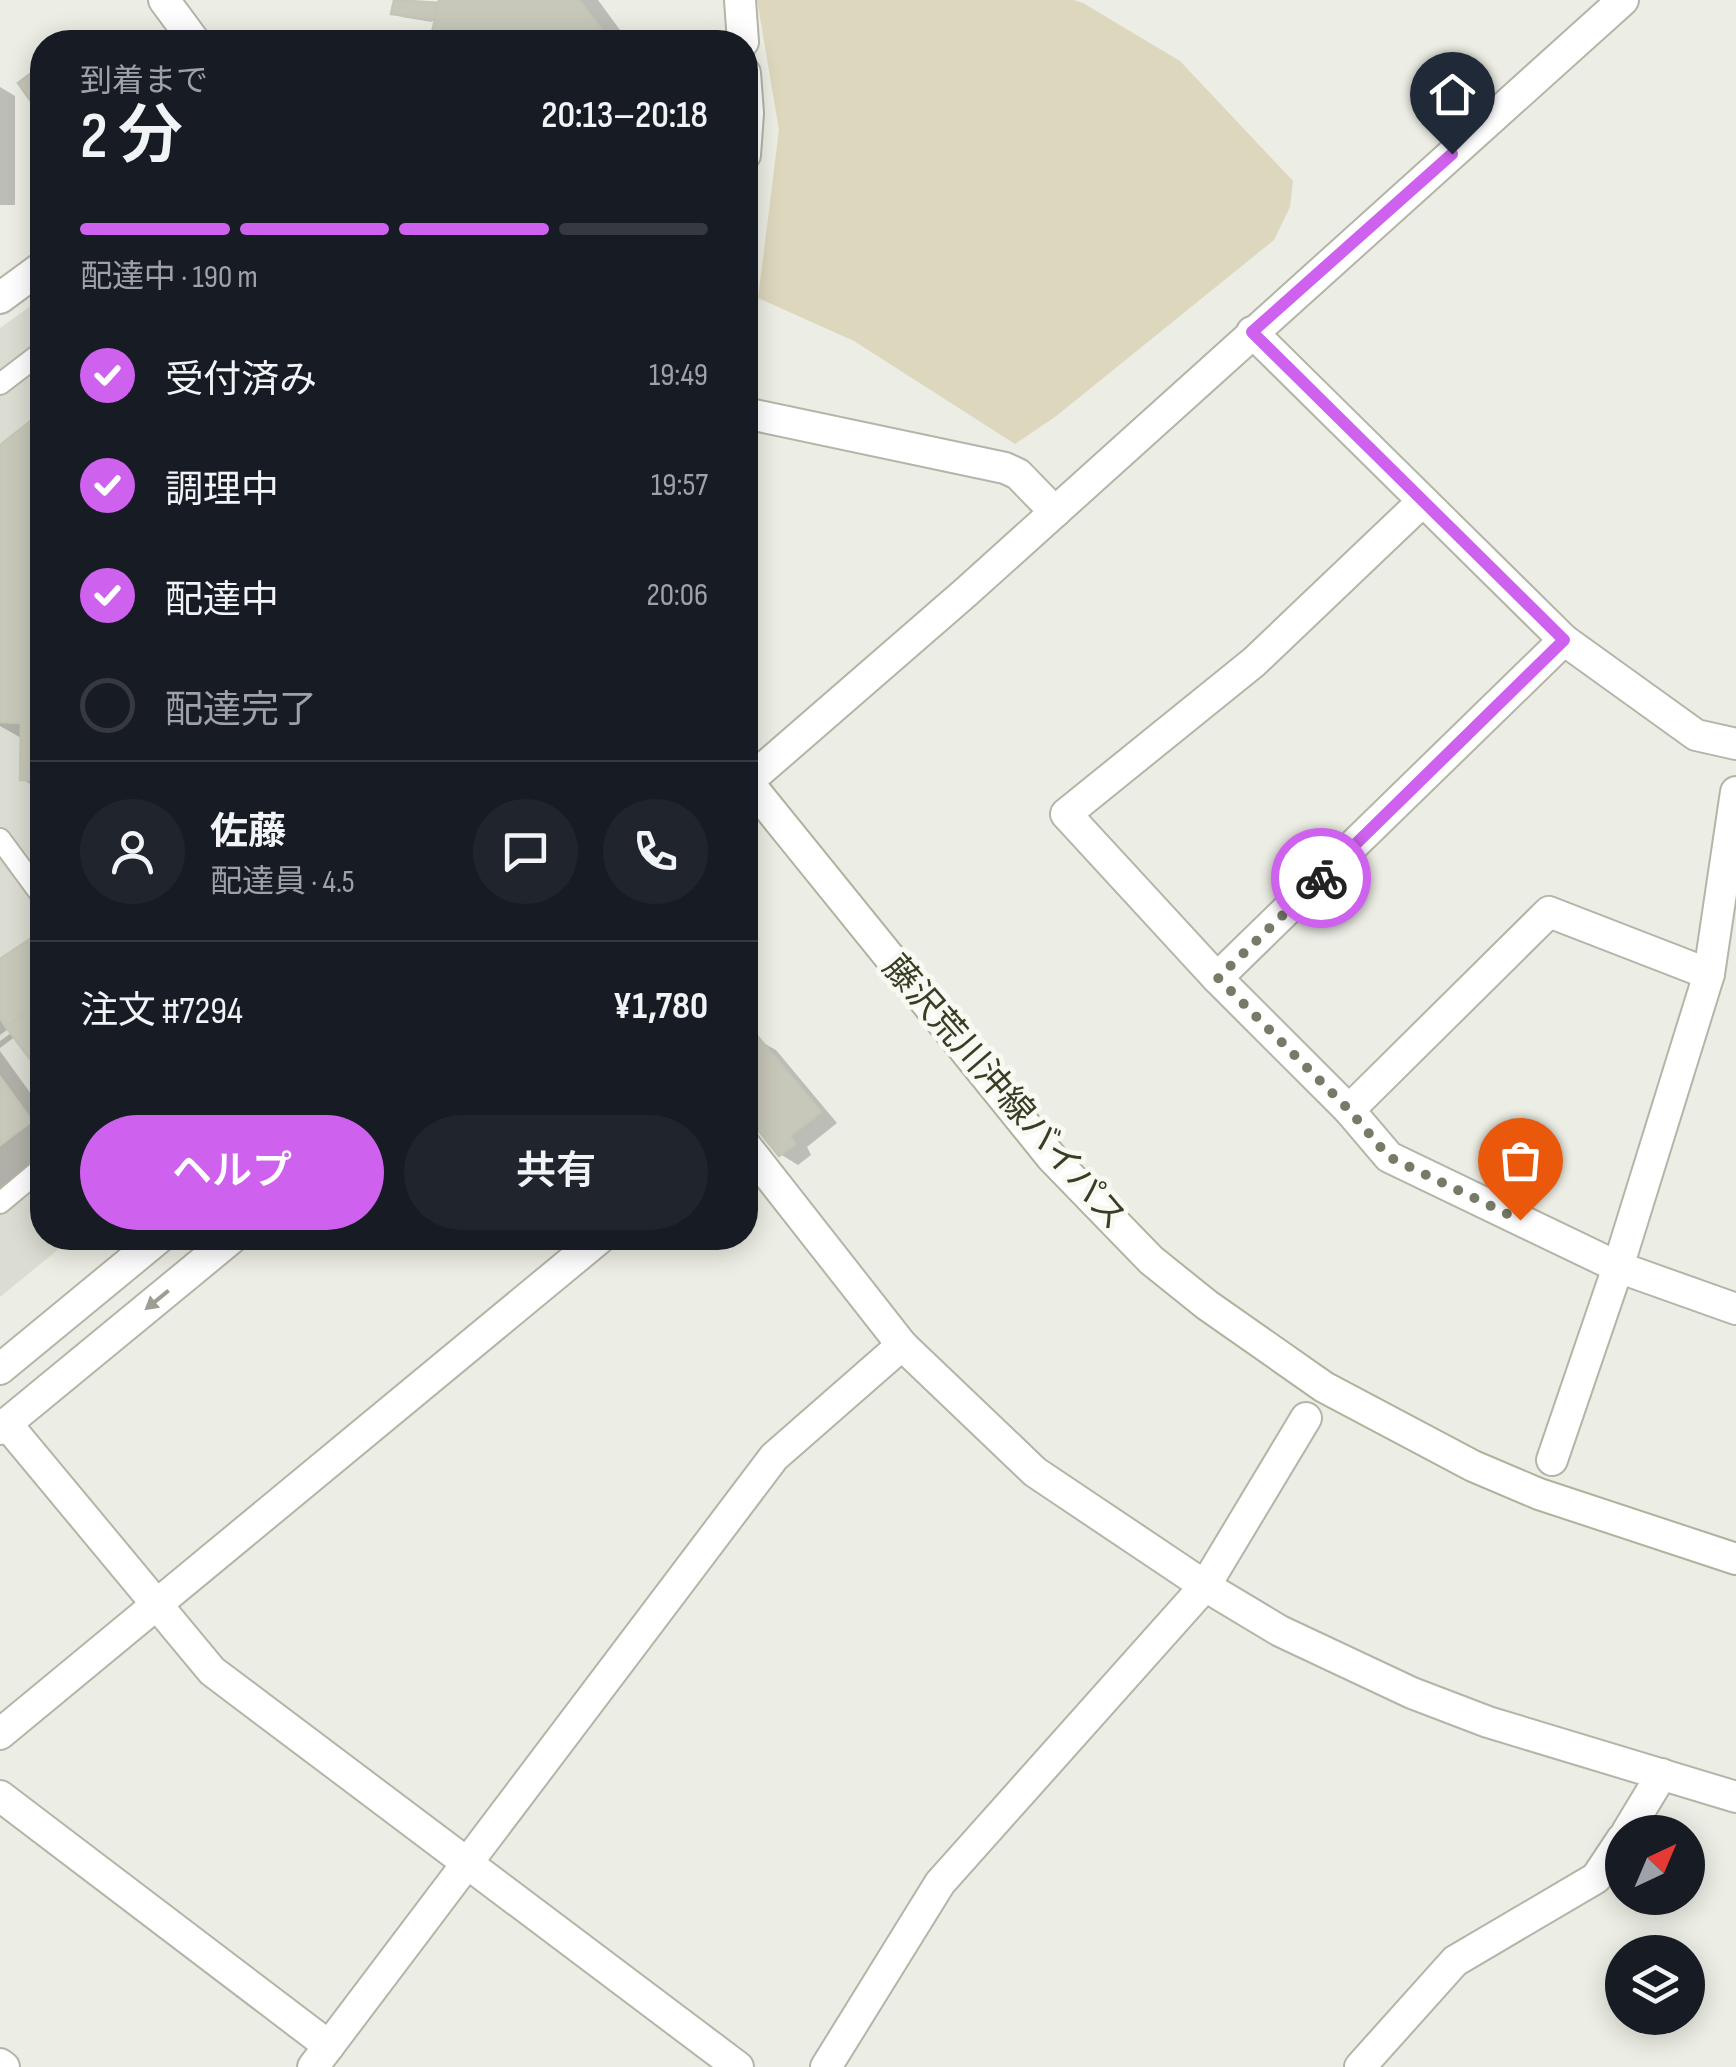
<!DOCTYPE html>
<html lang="ja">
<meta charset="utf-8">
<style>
body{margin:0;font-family:"Sofia Sans Condensed","Noto Sans JP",sans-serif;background:#20242c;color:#f1f3f6;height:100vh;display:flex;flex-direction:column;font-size:38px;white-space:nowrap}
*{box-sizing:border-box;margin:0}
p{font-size:32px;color:#9ea1a6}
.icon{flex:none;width:55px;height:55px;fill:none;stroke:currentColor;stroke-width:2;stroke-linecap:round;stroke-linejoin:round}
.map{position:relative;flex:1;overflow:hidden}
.sheet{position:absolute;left:30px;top:30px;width:728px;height:1220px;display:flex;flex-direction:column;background:#171b24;border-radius:40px;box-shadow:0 5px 25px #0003}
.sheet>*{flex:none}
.needle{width:65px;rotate:44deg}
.buttons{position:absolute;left:1605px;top:1815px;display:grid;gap:20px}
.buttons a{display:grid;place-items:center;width:100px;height:100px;border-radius:50%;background:#171b24;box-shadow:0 5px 25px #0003;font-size:50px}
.pin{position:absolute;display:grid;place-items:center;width:85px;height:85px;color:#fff;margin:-102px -42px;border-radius:50% 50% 50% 0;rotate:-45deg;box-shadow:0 0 10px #0007}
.pin .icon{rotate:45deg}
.courier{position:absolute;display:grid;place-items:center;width:100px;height:100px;margin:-50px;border:8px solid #ce61ed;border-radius:50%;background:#fff;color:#222;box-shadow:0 2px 12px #0007}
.headline em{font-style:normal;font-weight:600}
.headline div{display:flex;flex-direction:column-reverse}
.headline{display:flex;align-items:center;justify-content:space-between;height:170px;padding:0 50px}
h1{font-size:65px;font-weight:600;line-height:75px}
.bar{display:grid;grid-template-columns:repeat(4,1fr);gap:15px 10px;align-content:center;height:120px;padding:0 50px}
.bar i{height:12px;border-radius:8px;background:#363941}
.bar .selected{background:#ce61ed}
.bar p{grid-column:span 4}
.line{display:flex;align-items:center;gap:25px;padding:0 50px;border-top:2px solid #363941}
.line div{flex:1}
.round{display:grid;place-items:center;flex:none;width:105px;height:105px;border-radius:52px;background:#20242c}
ol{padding:0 50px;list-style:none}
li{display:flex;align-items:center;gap:30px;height:110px}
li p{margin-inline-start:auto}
li .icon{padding:10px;border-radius:50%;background:#ce61ed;color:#fff;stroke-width:4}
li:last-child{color:#9ea1a6}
li i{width:55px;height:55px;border:5px solid #363941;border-radius:50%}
.action{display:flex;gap:20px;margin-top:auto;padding:20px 50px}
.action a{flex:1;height:115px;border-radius:60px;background:#ce61ed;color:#fff;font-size:40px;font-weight:600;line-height:115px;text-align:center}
.action a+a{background:#20242c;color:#f1f3f6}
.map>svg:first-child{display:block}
.built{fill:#dcddd2}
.green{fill:#ddd7bd}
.shadow{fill:#0003}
.building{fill:#c7c8b9;stroke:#c4c6b6;stroke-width:2.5}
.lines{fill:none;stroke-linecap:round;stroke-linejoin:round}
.service-casing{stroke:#b2b5a7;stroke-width:24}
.pedestrian-casing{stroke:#b2b5a7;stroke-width:34}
.minor-casing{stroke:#b2b5a7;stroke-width:34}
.tertiary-casing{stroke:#b2b5a7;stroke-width:34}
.secondary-casing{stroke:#afb29d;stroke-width:34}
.service{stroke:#fff;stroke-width:20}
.pedestrian{stroke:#fff;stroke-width:30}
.minor{stroke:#fff;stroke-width:30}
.tertiary{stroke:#fff;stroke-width:30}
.secondary{stroke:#fff;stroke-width:30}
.oneway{fill:#9b9e92}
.done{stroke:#767b67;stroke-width:10;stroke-dasharray:0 18}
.route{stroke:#ce61ed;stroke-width:12}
.labels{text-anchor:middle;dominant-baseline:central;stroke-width:10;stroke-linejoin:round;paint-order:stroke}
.street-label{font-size:35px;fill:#373e24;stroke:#f9f9f4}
</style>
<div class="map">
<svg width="1736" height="2067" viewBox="0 0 1736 2067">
<rect width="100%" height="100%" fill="#ecede4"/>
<path class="built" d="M42 298V1238H72L0 1297V328Z"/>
<path class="green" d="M757 0H1074L1083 3 1180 61 1293 181 1290 207 1274 240 1055 417 1015 444 854 341 758 298 779 130Z"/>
<g class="shadow">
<path d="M396 0 436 5 432 22 402 17 394 12Z"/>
<path d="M442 0H598L628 41 636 42H433Z"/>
<path d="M0 87 15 96V205H0Z"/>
<path d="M42 415V791L22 779 23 739 0 726V448Z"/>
<path d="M34 940 42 945V1071L16 1036 0 1048V1041L18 1028 15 1024 0 1035V961Z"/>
<path d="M758 1040 776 1050 837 1123 807 1147 811 1155 798 1165 780 1154 745 1110V1051Z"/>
<path d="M0 1051 42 1109V1160L0 1191Z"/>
</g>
<g class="building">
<path d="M394 0 439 3 435 20 391 14Z"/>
<path d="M439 0H579L606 35 635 39 634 42H430Z"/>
<path d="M42 65V117L18 83Z"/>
<path d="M42 412V781L20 780 21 723 0 722V445Z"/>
<path d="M33 937 42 949V1000L6 1027 0 1018V959Z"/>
<path d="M42 1000V1075L6 1027Z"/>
<path d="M758 1037 821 1112 790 1136 795 1144 779 1156 745 1114V1047Z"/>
<path d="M0 1077 32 1121 0 1145Z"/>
</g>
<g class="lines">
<defs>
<g id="service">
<path d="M0 384 42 352"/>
<path d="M0 839 42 896"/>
<path d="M0 1203 42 1168"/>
</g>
<g id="pedestrian">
<path d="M1552 1460 1618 1267"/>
<path d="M1205 1586 1306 1418"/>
</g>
<g id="minor">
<path d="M740 0 743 42"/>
<path d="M745 73 748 113 745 155"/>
<path d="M1252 332 1564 640 1696 735 1736 744"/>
<path d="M745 413 1005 468 1018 474 1055 512"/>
<path d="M1422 502 1254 662 1066 814 1217 978 1349 1110 1389 1157 1618 1267 1736 1309"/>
<path d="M1217 978 1564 640"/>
<path d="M1349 1110 1549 912 1709 974"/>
<path d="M745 1145 902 1345 1035 1472 1205 1586 1280 1631 1412 1693 1488 1722 1736 1797"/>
<path d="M1618 1267 1709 974 1736 792"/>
<path d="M6 1423 212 1671 738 2067"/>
<path d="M0 1734 600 1238"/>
<path d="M0 1796 329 2046"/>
<path d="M1627 1832 1662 1774"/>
<path d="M0 2064 4 2067"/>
<path d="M313 2067 774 1457 902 1345"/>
<path d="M826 2067 940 1883 1205 1586"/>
<path d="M1360 2067 1455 1961 1596 1878 1622 1839"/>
</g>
<g id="tertiary">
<path d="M164 0 195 42"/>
<path d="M0 298 42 267"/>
<path d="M745 784 965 593 1623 0"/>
<path d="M0 1369 159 1238"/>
<path d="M0 1429 232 1238"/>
</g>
<path id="secondary" d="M747 781 1052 1158 1151 1260 1207 1305 1324 1387 1473 1466 1539 1494 1736 1559"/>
</defs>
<use href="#service" class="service-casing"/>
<use href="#pedestrian" class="pedestrian-casing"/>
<use href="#minor" class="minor-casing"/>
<use href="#tertiary" class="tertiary-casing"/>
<use href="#secondary" class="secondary-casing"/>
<use href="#service" class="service"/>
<use href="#pedestrian" class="pedestrian"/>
<use href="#minor" class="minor"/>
<use href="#tertiary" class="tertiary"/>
<use href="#secondary" class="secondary"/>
</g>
<defs><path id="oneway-solid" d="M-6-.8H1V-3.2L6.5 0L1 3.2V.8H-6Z" transform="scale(2.5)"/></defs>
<use class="oneway" href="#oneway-solid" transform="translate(157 1300) rotate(141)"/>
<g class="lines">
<path class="done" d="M1321 878 1218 978 1349 1110 1389 1157 1520 1220"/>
<path class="route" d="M1321 878 1564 640 1252 332 1452 154"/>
</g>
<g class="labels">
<g class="street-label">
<text transform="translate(1004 1093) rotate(49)">藤沢荒川沖線バイパス</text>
</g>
</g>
</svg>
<div class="buttons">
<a><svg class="needle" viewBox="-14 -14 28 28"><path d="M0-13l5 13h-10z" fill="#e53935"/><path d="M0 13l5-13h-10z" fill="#9ea1a6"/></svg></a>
<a><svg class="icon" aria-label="layers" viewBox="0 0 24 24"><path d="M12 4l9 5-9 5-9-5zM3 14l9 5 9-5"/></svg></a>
</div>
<div class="pin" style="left:1520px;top:1220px;background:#ea580c"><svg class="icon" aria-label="bag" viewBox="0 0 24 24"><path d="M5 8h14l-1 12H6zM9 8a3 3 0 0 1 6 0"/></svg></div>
<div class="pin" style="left:1452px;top:154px;background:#1f2937"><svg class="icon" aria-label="home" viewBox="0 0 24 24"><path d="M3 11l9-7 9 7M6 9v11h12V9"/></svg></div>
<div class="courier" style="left:1321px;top:878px"><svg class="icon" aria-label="bike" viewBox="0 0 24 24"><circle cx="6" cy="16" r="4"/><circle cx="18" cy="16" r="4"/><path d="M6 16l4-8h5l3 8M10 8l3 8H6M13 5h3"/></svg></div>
<section class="sheet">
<div class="headline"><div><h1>2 分</h1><p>到着まで</p></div><em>20:13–20:18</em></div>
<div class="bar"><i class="selected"></i><i class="selected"></i><i class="selected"></i><i></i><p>配達中 · 190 m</p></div>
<ol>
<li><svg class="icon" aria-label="check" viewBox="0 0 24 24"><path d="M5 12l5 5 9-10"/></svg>受付済み<p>19:49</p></li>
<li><svg class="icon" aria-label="check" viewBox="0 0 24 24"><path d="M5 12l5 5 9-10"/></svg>調理中<p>19:57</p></li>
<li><svg class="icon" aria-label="check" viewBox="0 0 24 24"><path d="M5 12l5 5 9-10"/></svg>配達中<p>20:06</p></li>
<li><i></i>配達完了</li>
</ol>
<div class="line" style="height:180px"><a class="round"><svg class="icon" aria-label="person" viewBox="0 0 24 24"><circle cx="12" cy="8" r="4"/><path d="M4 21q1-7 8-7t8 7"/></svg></a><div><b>佐藤</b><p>配達員 · 4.5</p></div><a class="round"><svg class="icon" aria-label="chat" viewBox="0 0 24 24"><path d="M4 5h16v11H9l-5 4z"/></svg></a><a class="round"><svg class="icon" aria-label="phone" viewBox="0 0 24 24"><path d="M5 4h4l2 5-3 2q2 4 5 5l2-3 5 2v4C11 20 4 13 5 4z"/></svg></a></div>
<div class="line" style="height:130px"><div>注文 #7294</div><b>¥1,780</b></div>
<div class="action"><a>ヘルプ</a><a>共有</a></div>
</section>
</div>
